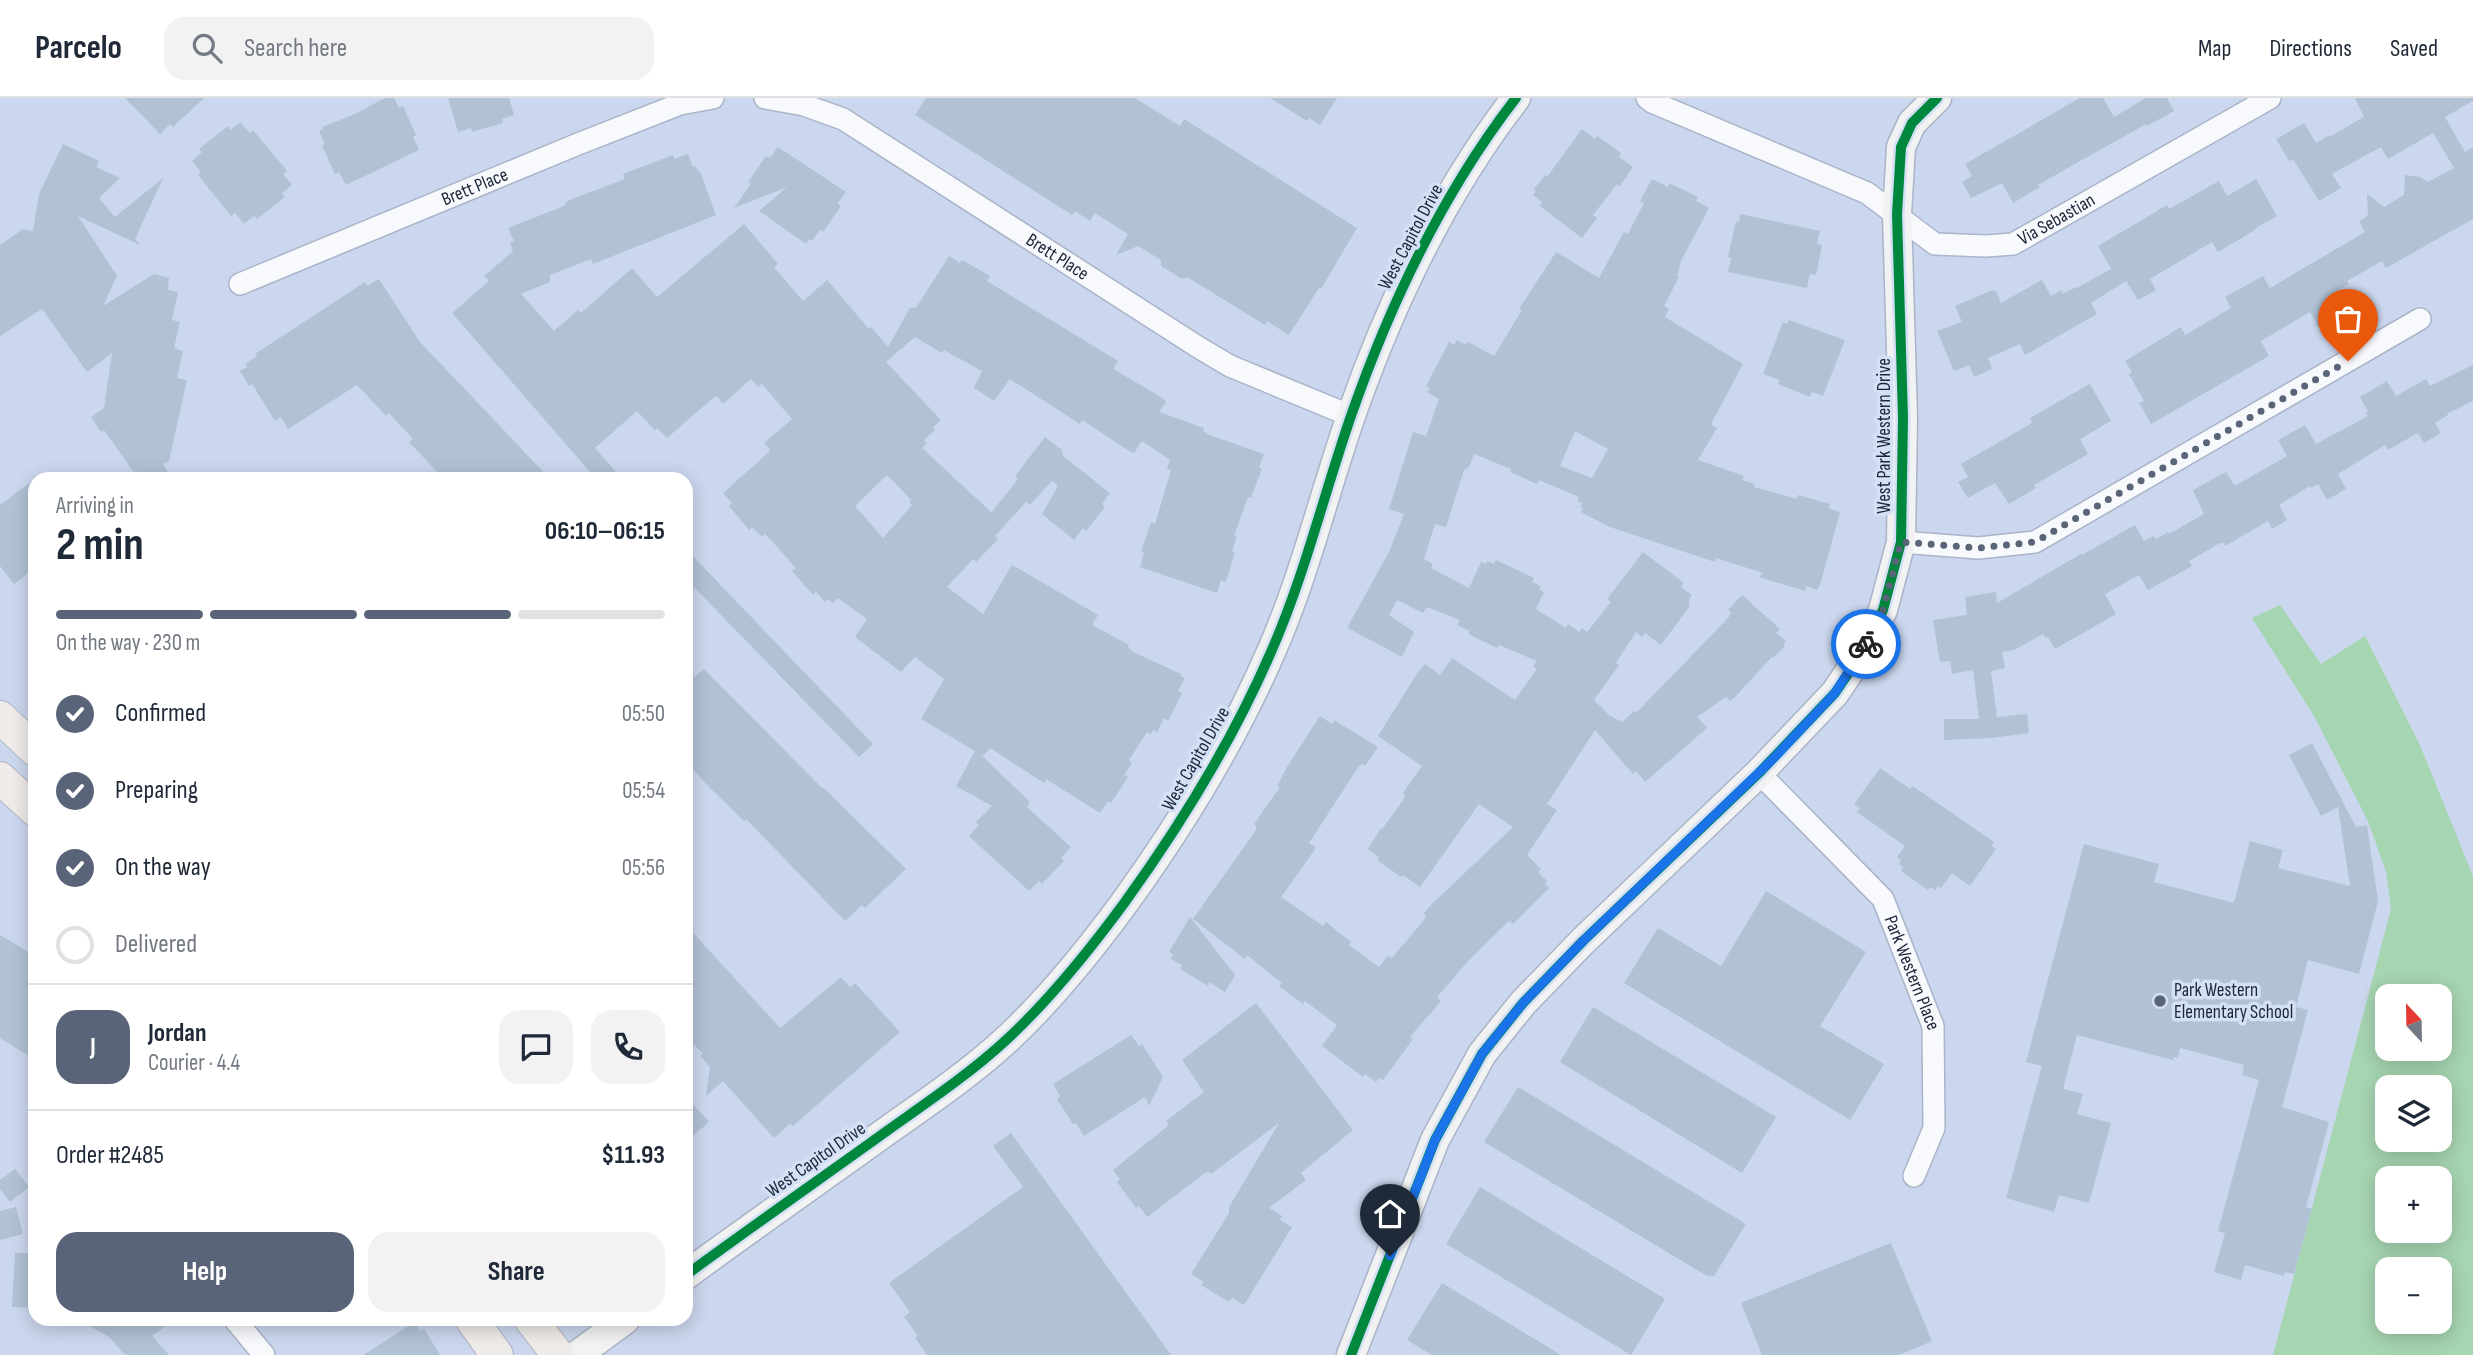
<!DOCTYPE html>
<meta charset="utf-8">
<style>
body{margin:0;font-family:"Sofia Sans Condensed",sans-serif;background:#f2f2f3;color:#1f2937;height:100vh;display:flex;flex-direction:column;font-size:26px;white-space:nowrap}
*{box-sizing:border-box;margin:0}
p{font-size:23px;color:#747a83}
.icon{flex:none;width:38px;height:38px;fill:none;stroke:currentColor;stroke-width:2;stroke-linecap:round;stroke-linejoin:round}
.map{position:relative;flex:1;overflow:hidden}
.side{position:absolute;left:28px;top:374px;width:665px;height:854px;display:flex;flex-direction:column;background:#fff;border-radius:21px;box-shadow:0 4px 18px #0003}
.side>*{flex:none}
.needle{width:46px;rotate:338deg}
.controls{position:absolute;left:2375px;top:886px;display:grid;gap:14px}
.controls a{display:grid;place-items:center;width:77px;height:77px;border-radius:14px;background:#fff;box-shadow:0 4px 18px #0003;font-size:35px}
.pin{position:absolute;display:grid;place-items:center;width:60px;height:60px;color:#fff;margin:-72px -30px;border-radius:50% 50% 50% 0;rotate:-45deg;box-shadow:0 0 7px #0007}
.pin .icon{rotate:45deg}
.courier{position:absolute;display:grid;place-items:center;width:70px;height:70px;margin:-35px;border:5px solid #1a73e8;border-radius:50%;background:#fff;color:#222;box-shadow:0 2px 9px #0007}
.head em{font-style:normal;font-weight:700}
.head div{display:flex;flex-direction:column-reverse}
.head{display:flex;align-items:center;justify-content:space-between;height:119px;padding:0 28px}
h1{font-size:46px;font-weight:700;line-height:52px}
.bar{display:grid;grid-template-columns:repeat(4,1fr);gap:10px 7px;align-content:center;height:84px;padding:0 28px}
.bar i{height:9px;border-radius:5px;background:#e0e1e3}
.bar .selected{background:#596478}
.bar p{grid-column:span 4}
.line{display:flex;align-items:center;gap:18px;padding:0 28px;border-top:2px solid #e0e1e3}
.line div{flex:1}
.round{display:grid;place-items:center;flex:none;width:74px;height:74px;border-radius:21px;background:#f2f2f3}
ol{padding:0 28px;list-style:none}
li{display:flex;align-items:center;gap:21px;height:77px}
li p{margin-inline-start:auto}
li .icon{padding:7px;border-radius:50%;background:#596478;color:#fff;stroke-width:4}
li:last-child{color:#747a83}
li i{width:38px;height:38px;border:4px solid #e0e1e3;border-radius:50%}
.action{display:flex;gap:14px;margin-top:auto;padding:14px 28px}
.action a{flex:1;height:80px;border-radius:21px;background:#596478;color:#fff;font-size:28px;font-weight:700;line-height:80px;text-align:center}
.action a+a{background:#f2f2f3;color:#1f2937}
header{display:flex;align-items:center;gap:42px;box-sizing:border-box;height:98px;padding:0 35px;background:#fff;border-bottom:2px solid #e0e1e3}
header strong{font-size:33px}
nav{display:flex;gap:38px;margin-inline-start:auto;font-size:24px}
.search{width:490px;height:63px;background:#f2f2f3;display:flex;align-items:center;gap:18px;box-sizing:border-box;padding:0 24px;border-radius:21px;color:#747a83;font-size:26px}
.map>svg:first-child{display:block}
.green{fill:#a6d5b1;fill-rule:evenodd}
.building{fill:#b1c2d5;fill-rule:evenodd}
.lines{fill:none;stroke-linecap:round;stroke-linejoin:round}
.street-casing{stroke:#aab4c8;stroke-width:24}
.secondary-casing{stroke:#aab4c8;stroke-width:31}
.primary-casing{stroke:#afb5c2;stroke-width:34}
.street{stroke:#f7f9fc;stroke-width:21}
.secondary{stroke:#f2f2f2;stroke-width:28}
.primary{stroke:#eeebe8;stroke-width:32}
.cycleway-casing{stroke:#d4e0f5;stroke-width:15}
.cycleway{stroke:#00873e;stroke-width:10}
.done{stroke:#596478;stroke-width:7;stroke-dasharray:0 12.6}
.route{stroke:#1a73e8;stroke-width:9}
.poi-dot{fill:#596478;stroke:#d4e0f5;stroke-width:2.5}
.labels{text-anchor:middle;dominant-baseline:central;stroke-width:7;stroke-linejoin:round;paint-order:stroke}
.street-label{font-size:19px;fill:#1b2639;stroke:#d4e0f5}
.poi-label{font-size:19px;fill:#1b2639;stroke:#d4e0f5;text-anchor:start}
</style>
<header>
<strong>Parcelo</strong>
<div class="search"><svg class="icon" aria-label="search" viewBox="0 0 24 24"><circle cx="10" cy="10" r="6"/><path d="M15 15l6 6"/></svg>Search here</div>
<nav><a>Map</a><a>Directions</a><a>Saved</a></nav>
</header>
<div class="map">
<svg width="2473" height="1257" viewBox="0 0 2473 1257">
<rect width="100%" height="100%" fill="#cbd7ee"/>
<path class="green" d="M2280 507 2321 566 2365 538 2419 645 2473 778V1257H2273L2391 811 2386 774 2368 723 2314 618 2252 520ZM2387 898H2440V950H2387ZM2387 989H2440V1041H2387ZM2387 1080H2440V1132H2387ZM2387 1171H2440V1223H2387Z"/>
<g class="building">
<path d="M125 0H204L173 29 170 26 160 36Z"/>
<path d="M385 0H394L399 10 403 8 416 37 413 39 419 52 346 87 339 74 335 76 322 48 325 46 319 33 324 31 322 29 355 16Z"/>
<path d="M448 0H509L514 17 502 21 503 25 472 34 471 30 458 34Z"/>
<path d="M926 0H1135L1180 28 1184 21 1357 130 1321 191 1319 190 1289 237 1267 223 1265 227 1187 179 1182 181 1161 168V162L1138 148 1116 157 1128 136 1095 115 1090 123 1075 113 1072 117 915 17Z"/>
<path d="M1270 0H1337L1320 27 1309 20 1307 23Z"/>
<path d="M2080 0H2103L2114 19 2146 0H2167L2174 13 2147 28 2146 26 2082 62 2038 87 2040 89 2013 105 2002 85 1971 100 1962 84 1972 78 1965 66Z"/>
<path d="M2355 0H2473V3L2445 19 2465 54 2473 49V121L2386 170 2382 163 2347 183 2349 186 2334 194 2345 213 2318 229 2310 214 2261 243 2269 258 2151 326 2139 305 2144 303 2129 276 2132 274 2125 263 2181 229 2185 237 2231 210 2225 199 2263 178 2270 190 2365 134 2359 123 2368 118 2367 96 2384 109 2404 97 2405 77 2420 79 2428 84 2454 70 2433 35 2388 61 2381 49 2332 76 2341 90 2319 103 2293 61 2289 63 2276 41 2304 25 2316 45 2330 37 2331 38 2364 19Z"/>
<path d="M240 24 250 35 253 32 287 73 283 76 292 87 282 95 285 99 257 121 254 118 244 126 235 115 231 118 198 77 201 74 192 63 202 54 199 51 228 28 230 32Z"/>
<path d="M1582 31 1595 41 1597 38 1621 55 1619 59 1633 69 1620 88 1617 86 1593 117 1597 120 1582 140 1540 108 1542 104 1533 97 1536 93 1534 91 1545 77 1547 79Z"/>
<path d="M63 46 99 63 96 69 120 80 99 100 115 119 163 80 135 141 140 147 78 118 117 178 103 208 154 176 169 180 168 192 178 194 172 222 180 224 174 250 183 253 177 280 187 282 169 363 163 366 172 381 133 373 104 332 101 334 91 319 104 310 112 255 87 274 42 211 0 238V147L23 131 33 133 39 96Z"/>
<path d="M778 49 846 94 837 106 841 108 823 134 820 132 812 143 809 141 806 146 759 113 787 89 734 110 751 86 748 84 766 58 770 60Z"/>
<path d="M688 56 693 69 695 68 701 76 716 117 593 166 591 161 550 177V184L521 196 554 233 578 212 581 215 632 170 657 199 744 126 778 166 774 169 803 203 827 182 869 231 871 229 888 249 910 210H916L949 158 960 165 962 162 990 178 987 183 1118 263 1114 269 1115 272 1164 301 1166 304 1159 314 1204 330 1203 333 1209 337 1264 356 1259 369 1262 371 1251 400 1248 399 1234 438 1237 439 1232 453 1235 454 1226 484 1221 482 1217 495 1140 469 1144 455 1141 454 1151 424 1155 426 1171 372 1167 371 1170 362 1142 343 1134 355 1129 353 1082 322 1080 326 1010 281 994 303 974 290 982 273 944 252 942 255 915 239 886 264 941 322 933 329 935 332 924 342 927 345 922 350 990 413 992 414 1018 381 1015 378 1045 339 1062 352 1063 358 1110 395 1102 406 1105 409 1086 433 1083 430 1074 442 1042 416 1058 388 1052 383 1030 407 1026 404 995 438 998 441 976 464 973 461 947 489 983 516 1012 467 1098 517 1092 527 1129 547 1128 550 1132 552 1131 553 1181 576V578L1185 580 1178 593 1182 595 1168 623 1164 620 1157 634 1153 632 1151 636 1147 634 1129 662 1132 665 1124 677 1128 679 1111 705 1108 703 1100 715 1046 681 1044 685 990 650 983 658 979 655 1030 704 1027 709 1071 749 1061 760 1064 763 1042 786 1039 783 1029 793 969 738 979 727 976 724 992 708 956 688 975 653 921 621 944 581 915 559 901 574 855 539 867 521 838 500 832 505 828 501 825 504 816 494 813 497 792 473 796 470 769 440 765 436 762 439 752 429 749 432 729 408 732 405 723 395 768 355 770 352 764 345 792 321 762 286 758 289 751 281 723 306 717 298 712 301 667 340 657 330 655 333 637 313 595 350 623 382H597L452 215 489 183 484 178 513 153 510 145 514 143 508 130 564 108 567 103 625 81 623 76 673 57 674 61ZM887 377 911 402 909 404 912 407 883 440 855 408Z"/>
<path d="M1652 81 1668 89 1669 85 1698 99 1696 103 1709 110 1681 163 1677 178 1679 179 1664 208 1669 211 1665 219 1743 266 1711 326 1717 330 1698 362 1744 378 1742 382 1755 386 1754 389 1797 401 1798 397 1830 406 1828 410 1840 414 1820 487 1817 492 1806 488 1805 493 1759 479 1763 475 1716 460 1715 464 1610 429 1581 414 1583 410 1580 409 1582 405 1577 403 1579 399 1539 382 1537 386 1510 374 1511 371 1474 356 1469 369 1464 372 1446 429 1435 426 1424 461 1433 466 1431 470 1469 490 1481 464 1486 466 1487 463 1494 466 1496 462 1534 480 1532 484 1541 488 1539 491 1544 494 1536 511 1566 530 1568 526 1579 534 1582 530 1587 534 1611 504 1607 501 1643 454 1684 485 1681 489 1692 497 1689 501V509L1661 547 1645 535 1642 539 1636 534 1616 565 1619 567 1594 602 1609 617 1622 624 1634 613 1636 615 1729 519 1731 514 1728 512 1742 497 1780 531 1776 535 1786 543 1783 547 1785 548 1773 560 1772 559 1734 600 1730 603 1726 599 1697 619 1707 630 1645 684 1636 673 1633 676 1595 632 1547 706 1557 712 1527 757 1541 771 1538 774 1547 783 1545 786 1549 790 1513 826 1509 823 1470 861 1437 899 1441 903 1410 939 1413 941 1383 982 1379 980 1376 984 1365 976 1363 979 1322 948 1337 927 1305 903 1303 906 1279 888 1282 885 1247 857 1245 861 1193 821 1256 732V728L1254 726 1280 689 1277 688 1287 669 1320 618 1332 626 1334 622 1378 649 1365 668 1363 666 1359 668 1309 745 1316 750 1281 799 1323 828 1326 824 1351 844 1349 847 1379 869 1388 858 1392 860 1424 822 1426 818 1423 816 1431 807 1513 729 1479 706 1420 789 1403 777 1401 779 1377 762 1379 759 1368 751 1381 730 1382 731 1404 701 1405 697 1403 695 1422 668 1378 638 1418 574 1425 566 1440 577 1452 560 1515 602 1537 571 1533 568 1537 563 1499 547 1497 550 1468 536 1470 533 1457 527 1460 522 1427 509 1423 515 1397 502 1389 517 1414 534 1402 559 1348 530 1349 526 1389 454 1404 416 1389 411 1413 334 1426 338 1439 301 1427 294 1430 290 1426 288 1449 244 1454 247 1457 242 1466 247 1468 244 1494 258 1522 212 1519 211 1556 154 1599 180 1624 134 1628 136 1644 105 1640 103ZM1575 333 1608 351 1592 380 1560 368Z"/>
<path d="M2256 81 2277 118 2254 131 2255 132 2218 154 2212 144 2150 181 2156 192 2138 202 2126 183 2091 205 2097 216 2025 257 2020 246 1988 260 1992 271 1974 279 1969 267 1954 273 1937 233 1962 224 1955 208 1993 192 1996 193 2001 205 2042 182 2051 198 2061 192 2063 196 2076 189 2077 190 2111 171 2098 148 2167 107 2169 111 2219 83 2227 98Z"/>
<path d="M1740 116 1820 133 1817 146 1822 147 1816 177 1810 176 1807 190 1728 174 1731 160 1728 159 1736 123 1739 124Z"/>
<path d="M379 181 420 244 551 382H445L409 344 413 341 389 315 386 318 357 287 288 331 281 319 275 323 252 286 249 288 240 273 247 269 245 266 257 258 255 256 365 184 367 188Z"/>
<path d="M1789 222 1845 242 1823 298 1812 294 1810 299 1778 286 1780 282 1763 276 1783 224 1787 226Z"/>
<path d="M2473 267V303L2447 316 2448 317 2435 325 2441 335 2424 345 2418 335 2388 352 2385 347 2338 376 2346 391 2327 402 2318 386 2311 390 2310 388 2279 407 2287 422 2272 431 2268 423 2225 448 2223 445H2220L2189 463 2192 468 2148 492 2139 477 2105 496 2116 516 2055 551 2048 539 2046 540 2043 536 2014 552 2002 554 2005 570 1991 573 1997 619 2027 616 2029 635 1992 640 1944 642V621H1979L1973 572 1952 576 1950 563 1940 564 1933 522 1967 517 1965 499 1996 494 1997 505 2081 456 2082 457 2135 427 2144 443 2153 438 2156 441 2168 434 2169 436 2204 416 2193 392 2226 374 2235 388 2287 358 2278 342 2305 327 2316 346 2368 318 2366 315 2368 314 2360 299 2387 283 2396 298 2426 281 2430 288Z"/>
<path d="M2090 286 2111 323 2080 341 2088 356 2034 387 2036 390 2009 406 1995 385 1968 400 1958 384 1968 379 1961 366 2032 325 2030 320Z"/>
<path d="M35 381V470L14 486 0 468V407Z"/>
<path d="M686 451 873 646 859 659 686 481Z"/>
<path d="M704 571 823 691 824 690 906 771 865 810 862 807 845 823 746 721 744 723 706 686 686 663V586Z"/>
<path d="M2312 645 2356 729 2367 727 2378 803 2359 876 2308 862 2296 909 2308 912 2282 1009 2329 1024 2306 1109 2312 1111 2294 1176 2285 1174 2284 1178 2245 1167 2241 1182 2214 1174 2225 1135 2218 1133 2259 982 2242 977 2244 967 2180 950 2178 960 2174 959 2173 962 2077 937 2063 991 2083 996 2077 1016 2111 1025 2089 1105 2059 1097 2054 1114 2006 1100 2042 968 2026 964 2084 746 2159 766 2154 784 2234 805 2250 743 2283 752 2278 770 2350 788 2338 709 2321 718 2289 657Z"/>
<path d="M1880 670 1910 691 1912 688 1923 695 1994 744 1991 748 1996 751 1970 788 1952 775 1941 790 1938 788 1935 792 1930 789 1928 792 1901 773 1903 769 1899 766 1901 762 1897 759 1905 748 1857 714 1860 710 1854 706Z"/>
<path d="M1766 793 1866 854 1820 928 1884 966 1850 1022 1624 885 1658 830 1721 868Z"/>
<path d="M1190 819 1235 877 1225 894 1209 884 1208 888 1180 871 1182 867 1171 861 1173 856 1169 854Z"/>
<path d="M686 827 780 930 841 879 850 889 855 885 900 934 793 1028 790 1026 774 1040 723 983 706 998 710 969 700 958 703 956 686 938Z"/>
<path d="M0 837 35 858V962L0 940Z"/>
<path d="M1256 905 1353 1032 1301 1075 1306 1082 1269 1110 1282 1118 1280 1122 1292 1129 1244 1207 1232 1200 1229 1204 1201 1187 1204 1184 1191 1176 1229 1115V1109L1279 1025 1211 1076 1209 1074 1205 1075 1147 1119 1139 1108 1136 1110 1117 1084 1120 1081 1113 1072 1169 1027 1166 1023 1204 994 1182 962Z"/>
<path d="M1593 909 1776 1019 1742 1075 1560 964Z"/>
<path d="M1131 937 1139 948 1142 946 1163 979 1149 1008 1145 999 1084 1038 1076 1025 1073 1026 1057 1001 1060 998 1053 986Z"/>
<path d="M1518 989 1746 1126 1714 1178H1707L1484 1044Z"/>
<path d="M686 998 709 1024 686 1044Z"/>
<path d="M1011 1035 1171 1257H927L915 1240 918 1238 904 1219 910 1214 889 1185 1023 1089 993 1048Z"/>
<path d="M15 1071 29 1089 10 1104 0 1091V1082Z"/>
<path d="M1480 1089 1665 1201 1631 1257 1446 1146Z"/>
<path d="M16 1109 23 1136 0 1142V1113Z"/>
<path d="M1891 1145 1932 1243 1899 1257H1762L1741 1205Z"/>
<path d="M15 1155H35V1210L12 1209Z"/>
<path d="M1442 1185 1561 1257H1432L1407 1242Z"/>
<path d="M79 1222H173L152 1238 169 1257H125L109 1239Z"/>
<path d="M415 1224 420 1233 424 1231 440 1257H363Z"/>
</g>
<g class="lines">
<defs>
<g id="street">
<path id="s1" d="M765 0 804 7 843 21 1198 249 1230 268 1351 318"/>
<path id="s2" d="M1647 0 1652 4 1867 95 1935 146 1986 148 2013 146 2270 0"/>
<path id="s3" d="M240 186 578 46 680 6 713 0"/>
<path d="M1901 444 1978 450 2035 444 2420 221"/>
<path id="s4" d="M1759 675 1883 801 1933 928 1934 1030 1914 1078"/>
<path d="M235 1222 264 1257"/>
</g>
<g id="secondary">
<path d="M686 1177C754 1127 823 1079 891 1030 929 1003 969 976 1004 944 1049 903 1089 853 1125 804 1182 725 1232 644 1271 554 1305 477 1324 395 1352 315 1391 204 1444 93 1516 0"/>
<path d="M577 1257 625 1222"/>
<path d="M1351 1257 1435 1042 1482 956 1523 905 1583 843 1759 675 1835 595 1864 552 1883 512 1901 444 1903 320 1897 116 1901 49 1912 25 1937 0"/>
</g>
<g id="primary">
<path d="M0 619 35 652"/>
<path d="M0 680 35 712"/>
<path d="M472 1222 497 1257"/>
<path d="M531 1222 558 1257"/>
</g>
</defs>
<use href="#street" class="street-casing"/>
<use href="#secondary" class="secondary-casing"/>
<use href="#primary" class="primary-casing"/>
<use href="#street" class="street"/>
<use href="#secondary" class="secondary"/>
<use href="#primary" class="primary"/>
<defs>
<g id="cycleway">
<path d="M686 1177C754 1127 823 1079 891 1030 929 1003 969 976 1004 944 1049 903 1089 853 1125 804 1182 725 1232 644 1271 554 1305 477 1324 395 1352 315 1391 204 1444 93 1516 0"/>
<path d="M1351 1257 1435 1042 1482 956 1523 905 1583 843 1759 675 1835 595 1864 552 1883 512 1901 444 1903 320 1897 116 1901 49 1912 25 1937 0"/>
</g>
</defs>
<use href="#cycleway" class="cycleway-casing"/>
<use href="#cycleway" class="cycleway"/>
</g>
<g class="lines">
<path class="done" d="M1866 546 1883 512 1901 444 1978 450 2035 444 2348 263"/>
<path class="route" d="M1390 1158 1435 1042 1482 956 1523 905 1583 843 1772 662 1835 595 1866 546"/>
</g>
<circle class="poi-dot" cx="2160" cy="903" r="7"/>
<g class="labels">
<g class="street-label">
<text stroke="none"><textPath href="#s3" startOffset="254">Brett Place</textPath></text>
<text stroke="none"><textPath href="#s2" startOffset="453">Via Sebastian</textPath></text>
<text transform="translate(1411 139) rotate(-62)">West Capitol Drive</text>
<text stroke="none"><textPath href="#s1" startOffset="336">Brett Place</textPath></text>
<text transform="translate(1884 338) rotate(-90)">West Park Western Drive</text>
<text transform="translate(1196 661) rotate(-60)">West Capitol Drive</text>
<text stroke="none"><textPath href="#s4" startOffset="256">Park Western Place</textPath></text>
<text transform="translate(816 1062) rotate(-35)">West Capitol Drive</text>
</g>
<g class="poi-label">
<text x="2174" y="892">Park Western<tspan x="2174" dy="22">Elementary School</tspan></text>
</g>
</g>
</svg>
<div class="controls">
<a><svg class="needle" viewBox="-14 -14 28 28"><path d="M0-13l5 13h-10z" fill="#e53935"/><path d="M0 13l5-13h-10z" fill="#747a83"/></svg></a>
<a><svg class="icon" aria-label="layers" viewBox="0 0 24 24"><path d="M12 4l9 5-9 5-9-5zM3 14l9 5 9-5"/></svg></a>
<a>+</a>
<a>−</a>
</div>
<div class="pin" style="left:2348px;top:263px;background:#ea580c"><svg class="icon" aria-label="bag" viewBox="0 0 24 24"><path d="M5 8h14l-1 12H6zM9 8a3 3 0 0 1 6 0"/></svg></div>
<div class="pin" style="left:1390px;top:1158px;background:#1f2937"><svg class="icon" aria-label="home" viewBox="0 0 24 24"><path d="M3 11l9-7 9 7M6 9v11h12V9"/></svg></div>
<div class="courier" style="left:1866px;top:546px"><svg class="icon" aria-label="bike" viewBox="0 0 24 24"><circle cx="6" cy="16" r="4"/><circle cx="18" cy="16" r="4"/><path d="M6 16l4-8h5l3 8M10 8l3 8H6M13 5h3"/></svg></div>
<section class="side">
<div class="head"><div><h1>2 min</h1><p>Arriving in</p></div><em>06:10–06:15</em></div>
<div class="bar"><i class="selected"></i><i class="selected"></i><i class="selected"></i><i></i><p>On the way · 230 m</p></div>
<ol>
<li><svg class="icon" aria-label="check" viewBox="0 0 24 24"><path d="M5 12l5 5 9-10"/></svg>Confirmed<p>05:50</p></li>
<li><svg class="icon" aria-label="check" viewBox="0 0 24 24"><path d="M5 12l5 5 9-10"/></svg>Preparing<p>05:54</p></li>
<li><svg class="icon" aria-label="check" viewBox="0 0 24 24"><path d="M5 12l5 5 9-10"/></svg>On the way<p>05:56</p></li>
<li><i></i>Delivered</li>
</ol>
<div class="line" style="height:126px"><b class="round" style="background:#596478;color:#fff">J</b><div><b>Jordan</b><p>Courier · 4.4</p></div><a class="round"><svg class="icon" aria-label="chat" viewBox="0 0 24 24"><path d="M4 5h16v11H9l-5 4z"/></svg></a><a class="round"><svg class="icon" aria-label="phone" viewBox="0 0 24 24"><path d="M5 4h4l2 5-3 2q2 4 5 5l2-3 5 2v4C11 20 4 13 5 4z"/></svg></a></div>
<div class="line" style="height:91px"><div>Order #2485</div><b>$11.93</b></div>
<div class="action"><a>Help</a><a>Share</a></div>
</section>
</div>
